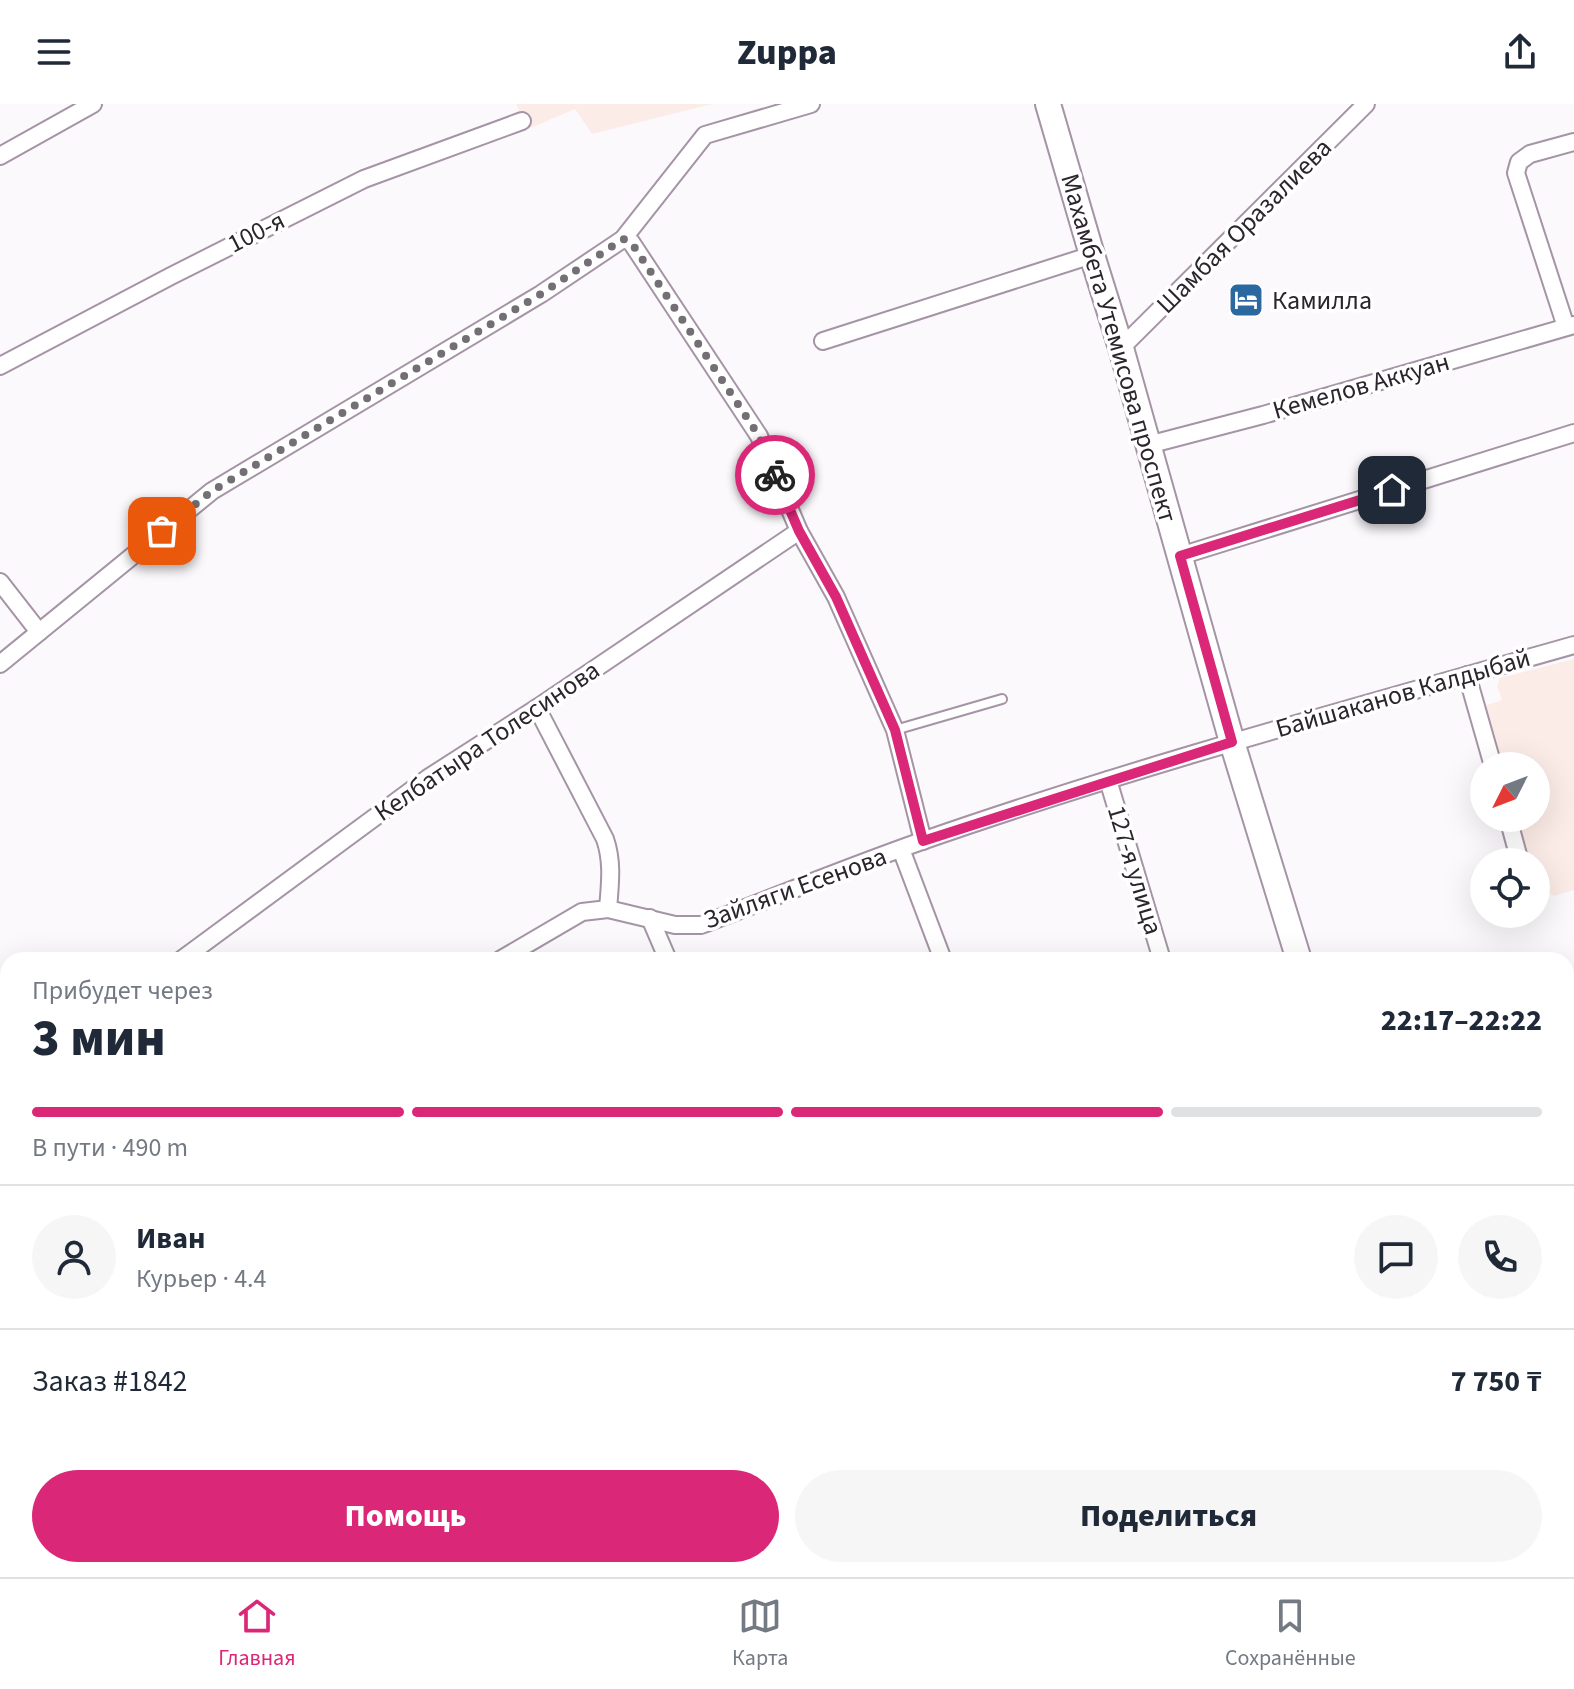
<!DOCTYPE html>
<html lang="ru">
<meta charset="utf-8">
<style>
body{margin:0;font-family:"Source Sans 3",sans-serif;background:#f6f6f7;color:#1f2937;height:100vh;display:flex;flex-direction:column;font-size:30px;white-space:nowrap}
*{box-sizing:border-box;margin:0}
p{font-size:26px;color:#747a83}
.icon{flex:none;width:44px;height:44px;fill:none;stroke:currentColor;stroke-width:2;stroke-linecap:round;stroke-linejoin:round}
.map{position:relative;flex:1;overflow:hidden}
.sheet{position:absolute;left:0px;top:848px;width:1574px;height:626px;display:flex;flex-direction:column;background:#fff;border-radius:24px 24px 0 0;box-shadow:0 8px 32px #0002}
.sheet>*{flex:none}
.needle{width:52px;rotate:228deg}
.tools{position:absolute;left:1470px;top:648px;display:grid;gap:16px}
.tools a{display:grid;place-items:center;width:80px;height:80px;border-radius:50%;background:#fff;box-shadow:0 8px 32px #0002;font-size:40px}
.pin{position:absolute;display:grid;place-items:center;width:68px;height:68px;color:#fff;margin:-34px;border-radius:16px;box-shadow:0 4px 12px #0006}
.courier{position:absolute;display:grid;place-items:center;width:80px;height:80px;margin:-40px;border:6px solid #db2777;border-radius:50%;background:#fff;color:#222;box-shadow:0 2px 10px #0007}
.headline em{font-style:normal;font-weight:800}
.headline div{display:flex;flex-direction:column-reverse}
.headline{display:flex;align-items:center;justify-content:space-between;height:136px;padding:0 32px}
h1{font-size:52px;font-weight:800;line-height:60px}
.bar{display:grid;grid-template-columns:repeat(4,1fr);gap:12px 8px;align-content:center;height:96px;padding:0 32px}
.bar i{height:10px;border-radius:6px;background:#e0e1e3}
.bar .on{background:#db2777}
.bar p{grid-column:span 4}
.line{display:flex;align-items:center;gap:20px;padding:0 32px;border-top:2px solid #e0e1e3}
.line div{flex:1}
.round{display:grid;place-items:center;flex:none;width:84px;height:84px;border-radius:42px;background:#f6f6f7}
.primary-button{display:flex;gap:16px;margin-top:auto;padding:16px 32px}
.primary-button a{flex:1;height:92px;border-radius:48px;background:#db2777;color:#fff;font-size:32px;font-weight:800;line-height:92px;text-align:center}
.primary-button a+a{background:#f6f6f7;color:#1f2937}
header{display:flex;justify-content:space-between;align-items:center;height:104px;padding:0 32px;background:#fff;font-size:36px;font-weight:800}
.menu{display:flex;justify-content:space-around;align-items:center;height:112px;border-top:2px solid #e0e1e3;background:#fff;font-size:22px;color:#747a83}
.menu a{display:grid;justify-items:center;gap:4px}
.menu .on{color:#db2777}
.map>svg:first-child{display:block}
.education{fill:#fcece7}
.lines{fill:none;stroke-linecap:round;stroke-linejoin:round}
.lane-casing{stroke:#a594a6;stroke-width:12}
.street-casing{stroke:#a594a6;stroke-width:20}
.secondary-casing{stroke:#a594a6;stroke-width:28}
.lane{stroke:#fff;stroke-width:8}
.street{stroke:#fff;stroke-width:16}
.secondary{stroke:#fff;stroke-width:24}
.done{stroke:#746f75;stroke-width:8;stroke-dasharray:0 14.4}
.route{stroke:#db2777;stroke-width:10}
.labels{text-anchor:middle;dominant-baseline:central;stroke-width:7;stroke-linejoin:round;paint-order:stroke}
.street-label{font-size:26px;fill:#2b252c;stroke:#fff}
.poi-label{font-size:26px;fill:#2b252c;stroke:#fff;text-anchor:start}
</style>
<header><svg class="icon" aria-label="menu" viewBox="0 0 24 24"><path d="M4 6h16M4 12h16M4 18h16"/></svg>Zuppa<svg class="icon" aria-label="share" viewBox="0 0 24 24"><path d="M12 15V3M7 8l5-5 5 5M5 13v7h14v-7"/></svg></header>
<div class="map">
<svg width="1574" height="1473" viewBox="0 0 1574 1473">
<rect width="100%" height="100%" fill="#fcf9fd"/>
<g class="education">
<path d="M516 0H712L592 30 575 5 528 25Z"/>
<path d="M1574 555V786L1554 792 1536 782V758H1524L1511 714H1536V662H1496L1479 604 1502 596 1497 582 1500 574Z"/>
<path d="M1574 910V1211L1566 1213V912Z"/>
</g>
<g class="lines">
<defs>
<g id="lane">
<path d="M895 626 1002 595"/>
<path d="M1566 974 1574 972"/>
<path d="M1566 1175 1574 1180"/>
<path d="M0 1343 8 1338"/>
</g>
<g id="street">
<path d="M0 52 93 0"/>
<path d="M623 135 631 138 759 332 799 427 836 493 895 626 923 737"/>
<path d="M1566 223 1516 69 1519 58 1530 50 1574 38"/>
<path d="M823 237 1092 151"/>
<path d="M1121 244 1366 0"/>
<path d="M0 262 171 172 364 75 522 17"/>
<path d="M1148 341 1263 311 1574 221"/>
<path d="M1180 452 1574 329"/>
<path d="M0 478 39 528"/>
<path d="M0 560 212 387 541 190 623 135 705 31 811 0"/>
<path d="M1467 571 1493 662"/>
<path d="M537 604 605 735C613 758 610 780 608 805"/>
<path d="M1108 676 1162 856"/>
<path d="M1508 714 1520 758"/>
<path d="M901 745 943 856"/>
<path d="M650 814 668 856"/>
<path d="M181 856 428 674 537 604 799 427"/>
<path d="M500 856 582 808 608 805 675 821H701C775 793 848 763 922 737 1137 662 1356 603 1574 541"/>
<path d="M1566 890 1574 887"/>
<path d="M0 982 8 976"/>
<path d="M0 1158 8 1153"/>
<path d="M0 1167 8 1179"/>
<path d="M1566 1234 1574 1232"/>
<path d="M1566 1442 1574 1440"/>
<path d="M207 1466 212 1473"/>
<path d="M367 1466 371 1473"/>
<path d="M566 1466 568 1473"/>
<path d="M665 1466 667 1473"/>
<path d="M893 1466 896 1473"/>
<path d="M1045 1466 1047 1473"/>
<path d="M1256 1466 1258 1473"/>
<path d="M131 1473 146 1466"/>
</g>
<g id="secondary">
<path d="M1048 0 1092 151 1121 244 1232 638 1299 856"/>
<path d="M1489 1466 1491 1473"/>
</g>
</defs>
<use href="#lane" class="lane-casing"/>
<use href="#street" class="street-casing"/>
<use href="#secondary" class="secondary-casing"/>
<use href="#lane" class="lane"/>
<use href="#street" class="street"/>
<use href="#secondary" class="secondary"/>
</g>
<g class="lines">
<path class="done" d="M162 427 212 387 541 190 623 135 631 138 759 332 775 371"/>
<path class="route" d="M775 371 799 427 836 493 895 626 923 737 1232 638 1180 452 1392 386"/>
</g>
<defs>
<symbol id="hotel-square" viewBox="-11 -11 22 22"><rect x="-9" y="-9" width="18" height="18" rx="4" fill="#2b689f" stroke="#fff"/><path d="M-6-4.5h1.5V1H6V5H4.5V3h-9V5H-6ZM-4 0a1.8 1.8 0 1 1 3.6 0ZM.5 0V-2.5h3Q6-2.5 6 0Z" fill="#fff"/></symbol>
</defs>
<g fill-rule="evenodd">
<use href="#hotel-square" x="1226" y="176" width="40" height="40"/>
</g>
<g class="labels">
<g class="street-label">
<text transform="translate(1244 122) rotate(-45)">Шамбая Оразалиева</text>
<text transform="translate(256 128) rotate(-27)">100-я</text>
<text transform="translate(1119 244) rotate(74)">Махамбета Утемисова проспект</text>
<text transform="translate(1361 282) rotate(-16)">Кемелов Аккуан</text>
<text transform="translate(1403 589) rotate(-16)">Байшаканов Калдыбай</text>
<text transform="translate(487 637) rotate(-34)">Келбатыра Толесинова</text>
<text transform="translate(1135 766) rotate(73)">127-я улица</text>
<text transform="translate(795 784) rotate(-20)">Зайляги Есенова</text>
</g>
<g class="poi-label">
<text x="1272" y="196">Камилла</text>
</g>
</g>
</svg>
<div class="tools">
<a><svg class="needle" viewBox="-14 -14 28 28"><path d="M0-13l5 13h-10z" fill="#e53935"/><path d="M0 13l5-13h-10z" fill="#747a83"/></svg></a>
<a><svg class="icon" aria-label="locate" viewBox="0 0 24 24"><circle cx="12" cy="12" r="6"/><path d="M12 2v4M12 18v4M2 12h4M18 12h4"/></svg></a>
</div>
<div class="pin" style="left:162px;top:427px;background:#ea580c"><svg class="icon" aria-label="bag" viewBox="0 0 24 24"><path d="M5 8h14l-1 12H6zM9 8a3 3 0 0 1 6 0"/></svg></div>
<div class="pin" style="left:1392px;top:386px;background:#1f2937"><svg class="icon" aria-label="home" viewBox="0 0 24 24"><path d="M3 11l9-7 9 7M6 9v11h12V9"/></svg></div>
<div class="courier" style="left:775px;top:371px"><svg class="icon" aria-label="bike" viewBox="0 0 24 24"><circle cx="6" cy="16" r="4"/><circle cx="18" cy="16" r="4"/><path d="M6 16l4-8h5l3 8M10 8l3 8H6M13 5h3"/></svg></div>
<section class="sheet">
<div class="headline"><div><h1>3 мин</h1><p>Прибудет через</p></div><em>22:17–22:22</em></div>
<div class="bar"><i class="on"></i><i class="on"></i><i class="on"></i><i></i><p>В пути · 490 m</p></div>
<div class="line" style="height:144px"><a class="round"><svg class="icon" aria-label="person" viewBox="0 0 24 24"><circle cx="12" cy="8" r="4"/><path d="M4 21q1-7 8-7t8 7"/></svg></a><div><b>Иван</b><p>Курьер · 4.4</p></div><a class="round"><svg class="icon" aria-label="chat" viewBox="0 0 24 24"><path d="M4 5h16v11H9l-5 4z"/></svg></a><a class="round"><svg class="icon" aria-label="phone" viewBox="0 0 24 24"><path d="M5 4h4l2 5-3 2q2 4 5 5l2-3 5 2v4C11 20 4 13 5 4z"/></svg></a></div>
<div class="line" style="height:104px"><div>Заказ #1842</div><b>7 750 ₸</b></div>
<div class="primary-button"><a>Помощь</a><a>Поделиться</a></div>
</section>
</div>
<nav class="menu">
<a class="on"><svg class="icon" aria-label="home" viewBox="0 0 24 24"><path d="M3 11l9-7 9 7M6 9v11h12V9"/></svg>Главная</a>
<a><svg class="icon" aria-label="map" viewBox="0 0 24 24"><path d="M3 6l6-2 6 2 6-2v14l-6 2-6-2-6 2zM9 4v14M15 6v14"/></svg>Карта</a>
<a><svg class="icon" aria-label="saved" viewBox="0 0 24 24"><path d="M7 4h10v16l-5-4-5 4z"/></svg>Сохранённые</a>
</nav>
